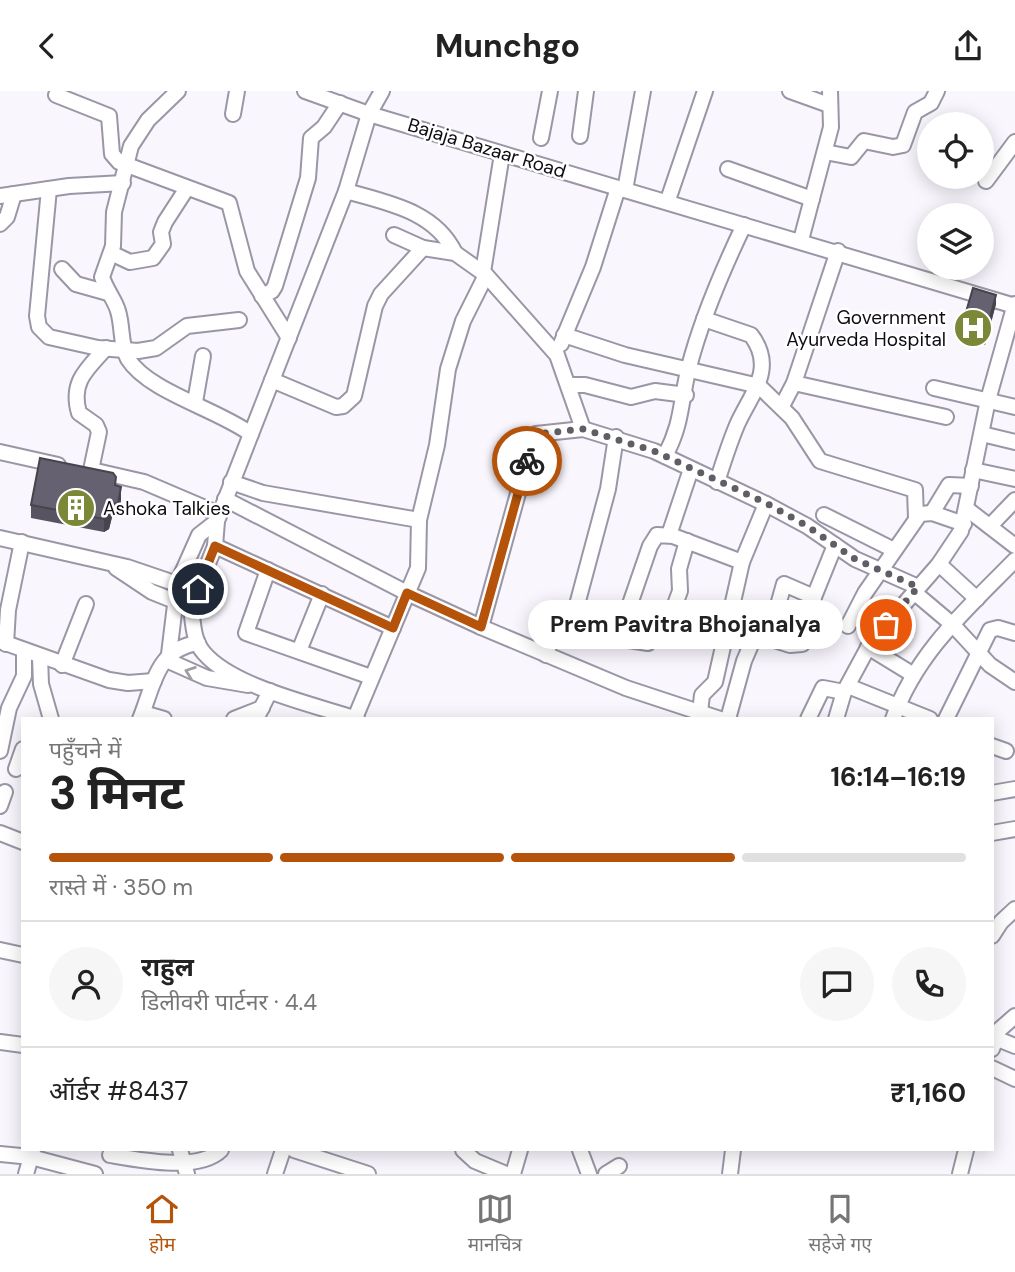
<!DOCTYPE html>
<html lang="hi">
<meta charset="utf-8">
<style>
body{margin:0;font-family:"DM Sans","Noto Sans Devanagari",sans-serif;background:#f6f6f6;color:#222;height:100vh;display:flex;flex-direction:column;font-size:26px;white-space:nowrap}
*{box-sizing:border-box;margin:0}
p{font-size:23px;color:#767676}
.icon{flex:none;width:38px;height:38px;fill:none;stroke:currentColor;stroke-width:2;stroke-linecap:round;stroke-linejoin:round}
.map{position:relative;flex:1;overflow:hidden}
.drawer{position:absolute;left:21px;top:626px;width:973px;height:434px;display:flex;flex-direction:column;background:#fff;border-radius:0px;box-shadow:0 4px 18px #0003}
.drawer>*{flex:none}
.controls{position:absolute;left:917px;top:21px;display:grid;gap:14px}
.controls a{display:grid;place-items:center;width:77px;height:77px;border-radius:50%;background:#fff;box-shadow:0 4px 18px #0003;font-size:35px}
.pin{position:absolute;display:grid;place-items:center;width:60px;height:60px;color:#fff;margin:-30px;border:4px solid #fff;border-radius:50%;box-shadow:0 2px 7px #0007}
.courier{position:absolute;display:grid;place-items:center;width:70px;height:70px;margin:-35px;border:5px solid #b45309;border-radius:50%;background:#fff;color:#222;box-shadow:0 2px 9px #0007}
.bubble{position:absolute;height:49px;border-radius:24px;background:#fff;box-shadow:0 4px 18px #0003;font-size:23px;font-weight:700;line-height:49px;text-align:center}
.headline em{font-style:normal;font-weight:700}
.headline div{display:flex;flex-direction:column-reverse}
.headline{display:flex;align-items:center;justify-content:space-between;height:119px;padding:0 28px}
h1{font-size:46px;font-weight:700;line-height:52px}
.bar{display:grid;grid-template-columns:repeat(4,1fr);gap:10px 7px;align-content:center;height:84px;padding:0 28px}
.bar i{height:9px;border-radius:5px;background:#e0e0e0}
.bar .current{background:#b45309}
.bar p{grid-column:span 4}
.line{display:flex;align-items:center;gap:18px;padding:0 28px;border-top:2px solid #e0e0e0}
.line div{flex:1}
.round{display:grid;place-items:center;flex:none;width:74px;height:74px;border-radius:37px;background:#f6f6f6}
header{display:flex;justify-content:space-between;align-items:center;height:91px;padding:0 28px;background:#fff;font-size:32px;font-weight:700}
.tab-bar{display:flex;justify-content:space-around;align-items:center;height:98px;border-top:2px solid #e0e0e0;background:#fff;font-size:19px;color:#767676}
.tab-bar a{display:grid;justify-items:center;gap:4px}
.tab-bar .current{color:#b45309}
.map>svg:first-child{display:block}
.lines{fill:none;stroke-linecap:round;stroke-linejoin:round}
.minor-casing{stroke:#9b96a6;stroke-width:18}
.minor{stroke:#fff;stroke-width:14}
.wall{fill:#585360}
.shaded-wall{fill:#47444e}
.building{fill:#666170;stroke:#47444e;stroke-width:2}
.oneway{stroke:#9f9ea0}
.done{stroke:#605e64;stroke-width:7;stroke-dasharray:0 12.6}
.route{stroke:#b45309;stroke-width:9}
.labels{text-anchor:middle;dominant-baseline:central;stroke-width:5;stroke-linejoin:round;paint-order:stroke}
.street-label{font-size:19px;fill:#0e0c12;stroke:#fff}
.poi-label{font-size:19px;fill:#0e0c12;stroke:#fff;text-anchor:end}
</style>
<header><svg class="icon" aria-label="back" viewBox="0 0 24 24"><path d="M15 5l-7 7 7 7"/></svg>Munchgo<svg class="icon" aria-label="share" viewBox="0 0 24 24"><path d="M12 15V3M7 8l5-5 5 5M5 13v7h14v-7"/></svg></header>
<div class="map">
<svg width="1015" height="1083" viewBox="0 0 1015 1083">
<rect width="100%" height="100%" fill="#f9f6fd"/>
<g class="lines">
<defs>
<g id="minor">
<path d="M178 0 148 29 131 55 114 121 113 155 102 186C106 199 115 209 118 220 123 236 120 253 128 268 149 301 217 318 251 343"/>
<path d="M305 0 369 23 382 0"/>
<path d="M790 0 829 14"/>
<path d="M56 4 109 25 112 63 119 71 229 112 247 180 289 247"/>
<path d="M233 23 237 0"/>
<path d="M580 45 586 0"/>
<path d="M541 47 550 0"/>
<path d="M825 61 851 66 864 50 893 56 903 54 915 21 931 12 937 0"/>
<path d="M728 78 812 108"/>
<path d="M986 90 1015 51"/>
<path d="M49 98 37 225 39 236 49 246 98 257 138 260 156 257 187 235 239 229"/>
<path d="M625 99 643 0"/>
<path d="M346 100C388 112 435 120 455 162"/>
<path d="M0 105 69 95 123 92"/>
<path d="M668 109 705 0"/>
<path d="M0 133 7 126 14 103"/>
<path d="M394 144 423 157 455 162 486 184 557 264 583 338"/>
<path d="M801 149 831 36 830 0"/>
<path d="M111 162 130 171 153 167 163 153 161 141 165 131 187 97"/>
<path d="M62 178 76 193 108 202"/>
<path d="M483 181 502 63"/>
<path d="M262 205 272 200 275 195 308 87 311 47 324 36 340 12"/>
<path d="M704 228 751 244C777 278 750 304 737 334 729 353 723 372 717 391"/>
<path d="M564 244 625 264 759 295 792 327 820 370 915 399 916 427"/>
<path d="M561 253 593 176 618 97"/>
<path d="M272 289 336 316 343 315 354 305 375 215 381 203 423 157"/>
<path d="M794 292 946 326"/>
<path d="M569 294H585L631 306 655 300 686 304"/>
<path d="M934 297 1015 316"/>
<path d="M195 311 203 265"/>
<path d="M782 315 794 292 838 160"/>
<path d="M982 343 1015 351"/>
<path d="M0 361 58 374"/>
<path d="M665 365C683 331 680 311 689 276 702 226 722 180 744 134"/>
<path d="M91 379 99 341 96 334 79 322C70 291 87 278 106 257"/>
<path d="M973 379 1015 388"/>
<path d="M96 380 144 391 219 423"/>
<path d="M231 391 263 402 419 429"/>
<path d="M225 408 407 502 481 536 626 597 720 628"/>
<path d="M967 418 1015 455"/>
<path d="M932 422 949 394 971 395"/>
<path d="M824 424 894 459"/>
<path d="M991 434 1015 409"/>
<path d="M669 444 691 378"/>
<path d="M0 447 127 476 177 493"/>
<path d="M215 455 393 537"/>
<path d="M939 473 977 508"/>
<path d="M116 477 152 501 172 509"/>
<path d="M268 479 246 542 371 586"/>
<path d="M178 491 199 444 217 430"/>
<path d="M198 498 215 455 217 430 346 100 369 23 1015 215"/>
<path d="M915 502 953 534 990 574 1015 591"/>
<path d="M175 514 169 563 171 571 207 587 248 594"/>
<path d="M191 516C193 531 193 550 204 562 233 596 315 614 357 628"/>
<path d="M629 516 650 455 657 444 673 445 742 471"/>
<path d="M728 534 790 554 802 553 814 506 835 454"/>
<path d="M848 535 865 502 920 423 932 422 964 433"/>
<path d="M481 536 533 348 536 343 583 338 654 360 766 413 807 435 855 468 918 496"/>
<path d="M562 539 585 548 616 547 648 552 673 519 680 500 679 478 687 450"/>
<path d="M769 546 784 493 814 506"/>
<path d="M0 550 109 589 128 592 154 590"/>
<path d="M6 553 8 519 22 451"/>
<path d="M868 556 912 583"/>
<path d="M299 560 322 503"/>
<path d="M546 564 552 545 568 536 574 525 608 398 616 346"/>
<path d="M40 566 41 593 51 628"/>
<path d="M62 574 86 513"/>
<path d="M848 595 930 628"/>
<path d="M700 621 702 604 715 591 742 471 766 413"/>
<path d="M143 622 164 628"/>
<path d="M355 627 418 477 419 429 437 354 448 278 463 230 486 184"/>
<path d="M140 628C154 594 156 558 198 552"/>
<path d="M234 628 262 617"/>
<path d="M256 628 270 600"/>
<path d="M728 628 744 570 756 542"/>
<path d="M808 628 823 597 844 601"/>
<path d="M836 628 844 601 871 551 939 473 961 440 988 309 1015 213"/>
<path d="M893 628C916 562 967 518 1015 469"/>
<path d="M946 628 990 539 998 537 1015 542"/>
<path d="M992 655 1006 660"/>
<path d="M0 660 9 617 24 585V559"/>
<path d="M16 678 23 658"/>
<path d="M992 702 1015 698"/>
<path d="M0 715 5 701"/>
<path d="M0 742 23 751"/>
<path d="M992 742 1015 738"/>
<path d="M992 845 1001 831 1015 818"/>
<path d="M0 859 23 864"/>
<path d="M995 947 1015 955"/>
<path d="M0 951 23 954"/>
<path d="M992 958 999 939 1015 925"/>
<path d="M992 977 1015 988"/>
<path d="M180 1059 187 1083"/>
<path d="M294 1059 368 1083"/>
<path d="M463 1059 475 1070 506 1083"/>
<path d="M580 1059 589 1083"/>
<path d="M0 1063 31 1066 95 1083"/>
<path d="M110 1064C139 1069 199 1081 221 1059"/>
<path d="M26 1083 33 1059"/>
<path d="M275 1083 283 1059"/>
<path d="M513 1083 520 1059"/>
<path d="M606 1083 619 1075"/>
<path d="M730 1083 733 1059"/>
<path d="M960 1083 966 1059"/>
</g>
</defs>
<use href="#minor" class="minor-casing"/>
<use href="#minor" class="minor"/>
</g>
<g class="wall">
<path d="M996 213 985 254 961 248V238Z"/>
<path d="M116 395 121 409 118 425 112 426 109 438 104 441 31 427V414Z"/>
</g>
<g class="shaded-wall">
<path d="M996 204V213L985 254V245Z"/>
<path d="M121 396V409L118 425V412Z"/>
<path d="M112 413V426L109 438 104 441V428Z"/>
</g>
<g class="building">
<path d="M973 197 996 204 985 245 961 238Z"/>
<path d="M40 367 113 382 116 386 115 394 121 396 118 412 112 413 109 425 104 428 31 414Z"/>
</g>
<defs><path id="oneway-chevron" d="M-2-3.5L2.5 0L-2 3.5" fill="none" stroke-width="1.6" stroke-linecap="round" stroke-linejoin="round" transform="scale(1.75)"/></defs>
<use class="oneway" href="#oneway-chevron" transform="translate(190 581) rotate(-160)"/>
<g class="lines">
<path class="done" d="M527 370 536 343 583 338 654 360 766 412 807 435 855 468 918 496 886 534"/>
<path class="route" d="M198 498 215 455 393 537 407 502 481 536 527 370"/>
</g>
<defs>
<symbol id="hospital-disc" viewBox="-11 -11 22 22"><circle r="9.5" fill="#7a8837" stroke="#fff"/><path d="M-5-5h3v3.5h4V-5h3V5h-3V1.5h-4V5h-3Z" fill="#fff"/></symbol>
<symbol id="building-disc" viewBox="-11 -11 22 22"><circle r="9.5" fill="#7a8837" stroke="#fff"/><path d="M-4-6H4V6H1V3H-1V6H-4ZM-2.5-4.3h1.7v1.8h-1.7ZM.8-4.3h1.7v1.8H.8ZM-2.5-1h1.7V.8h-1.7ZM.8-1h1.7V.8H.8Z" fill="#fff"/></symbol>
</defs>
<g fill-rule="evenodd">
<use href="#hospital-disc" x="951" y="215" width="44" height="44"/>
<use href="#building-disc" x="54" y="395" width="44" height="44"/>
</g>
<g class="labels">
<g class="street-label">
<text transform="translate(487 57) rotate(17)">Bajaja Bazaar Road</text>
</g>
<g class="poi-label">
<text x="946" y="226">Government<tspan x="946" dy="22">Ayurveda Hospital</tspan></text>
<text x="103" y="417" text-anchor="start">Ashoka Talkies</text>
</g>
</g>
</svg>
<div class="controls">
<a><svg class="icon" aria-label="locate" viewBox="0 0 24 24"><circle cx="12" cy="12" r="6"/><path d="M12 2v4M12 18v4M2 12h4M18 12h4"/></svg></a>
<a><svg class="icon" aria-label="layers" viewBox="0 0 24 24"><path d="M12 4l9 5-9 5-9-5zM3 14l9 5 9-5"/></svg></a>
</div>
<div class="pin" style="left:886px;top:534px;background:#ea580c"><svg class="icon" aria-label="bag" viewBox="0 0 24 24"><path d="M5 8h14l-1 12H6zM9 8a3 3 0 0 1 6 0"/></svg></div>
<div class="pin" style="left:198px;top:498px;background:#1f2937"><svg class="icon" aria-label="home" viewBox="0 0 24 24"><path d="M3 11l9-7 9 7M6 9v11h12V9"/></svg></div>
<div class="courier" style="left:527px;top:370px"><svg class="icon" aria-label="bike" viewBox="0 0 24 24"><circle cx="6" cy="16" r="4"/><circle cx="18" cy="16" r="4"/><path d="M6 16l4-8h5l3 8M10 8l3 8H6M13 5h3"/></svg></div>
<div class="bubble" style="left:528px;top:509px;width:315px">Prem Pavitra Bhojanalya</div>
<section class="drawer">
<div class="headline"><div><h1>3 मिनट</h1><p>पहुँचने में</p></div><em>16:14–16:19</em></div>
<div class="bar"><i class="current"></i><i class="current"></i><i class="current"></i><i></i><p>रास्ते में · 350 m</p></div>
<div class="line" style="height:126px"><a class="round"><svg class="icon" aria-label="person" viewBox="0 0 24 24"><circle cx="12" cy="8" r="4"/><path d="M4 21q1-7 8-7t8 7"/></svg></a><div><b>राहुल</b><p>डिलीवरी पार्टनर · 4.4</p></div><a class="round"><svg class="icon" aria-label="chat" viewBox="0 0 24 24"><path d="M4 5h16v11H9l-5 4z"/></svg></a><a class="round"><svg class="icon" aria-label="phone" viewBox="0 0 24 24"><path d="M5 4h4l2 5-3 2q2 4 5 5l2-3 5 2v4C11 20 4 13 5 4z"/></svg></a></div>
<div class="line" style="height:91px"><div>ऑर्डर #8437</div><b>₹1,160</b></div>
</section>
</div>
<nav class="tab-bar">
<a class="current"><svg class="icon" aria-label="home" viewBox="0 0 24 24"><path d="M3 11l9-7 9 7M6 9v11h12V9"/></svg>होम</a>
<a><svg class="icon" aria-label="map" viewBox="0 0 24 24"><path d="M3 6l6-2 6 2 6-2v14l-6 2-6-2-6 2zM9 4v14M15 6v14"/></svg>मानचित्र</a>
<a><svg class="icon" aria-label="saved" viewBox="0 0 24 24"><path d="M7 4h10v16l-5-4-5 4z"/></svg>सहेजे गए</a>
</nav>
